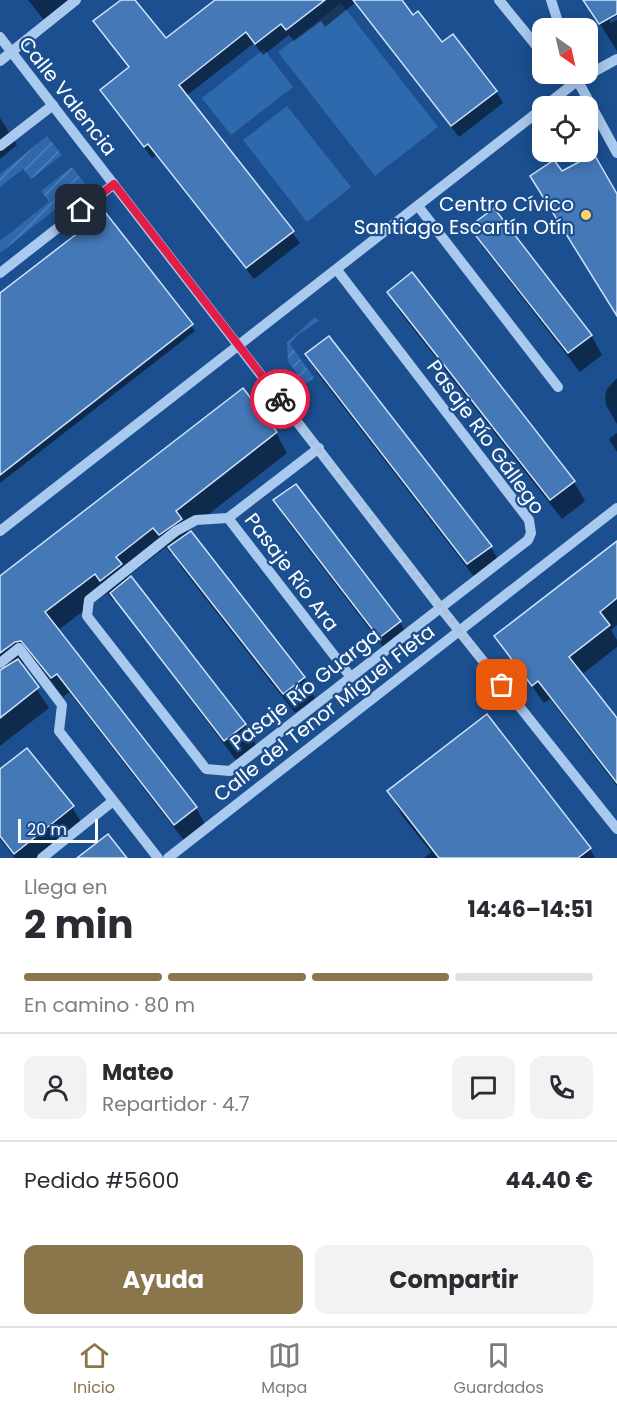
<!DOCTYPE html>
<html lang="es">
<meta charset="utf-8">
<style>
body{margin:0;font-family:Poppins,sans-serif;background:#f2f2f3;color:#2b2b33;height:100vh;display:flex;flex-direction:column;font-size:22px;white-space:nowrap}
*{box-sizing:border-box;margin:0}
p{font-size:20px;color:#7c7c81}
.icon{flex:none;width:33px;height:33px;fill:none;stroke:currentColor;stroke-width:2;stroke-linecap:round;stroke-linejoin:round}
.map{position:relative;height:858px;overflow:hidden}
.side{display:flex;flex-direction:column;background:#fff;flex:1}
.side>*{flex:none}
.needle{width:39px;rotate:146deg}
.fabs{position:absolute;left:532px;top:18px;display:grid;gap:12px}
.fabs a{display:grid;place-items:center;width:66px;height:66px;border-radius:12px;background:#fff;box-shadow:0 3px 15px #0003;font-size:30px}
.scale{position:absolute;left:18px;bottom:15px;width:80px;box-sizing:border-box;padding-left:6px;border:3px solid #fff;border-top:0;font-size:16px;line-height:21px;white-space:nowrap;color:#fff;-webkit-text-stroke:4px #1b4f8f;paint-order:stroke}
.pin{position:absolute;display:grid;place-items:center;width:51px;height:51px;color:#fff;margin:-26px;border-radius:12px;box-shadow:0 3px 9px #0006}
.courier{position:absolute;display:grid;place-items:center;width:60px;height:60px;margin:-30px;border:4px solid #e11d48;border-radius:50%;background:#fff;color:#222;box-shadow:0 2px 8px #0007}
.summary em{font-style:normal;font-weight:700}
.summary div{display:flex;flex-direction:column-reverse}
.summary{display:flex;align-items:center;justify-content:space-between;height:102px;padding:0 24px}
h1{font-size:39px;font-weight:700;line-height:45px}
.bar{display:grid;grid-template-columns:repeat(4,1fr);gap:9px 6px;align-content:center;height:72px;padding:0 24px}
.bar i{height:8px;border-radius:4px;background:#e1e1e2}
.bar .current{background:#8a764a}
.bar p{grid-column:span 4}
.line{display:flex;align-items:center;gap:15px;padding:0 24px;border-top:2px solid #e1e1e2}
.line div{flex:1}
.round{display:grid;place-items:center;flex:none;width:63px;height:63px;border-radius:12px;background:#f2f2f3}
.primary-button{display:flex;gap:12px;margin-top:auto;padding:12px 24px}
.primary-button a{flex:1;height:69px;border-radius:12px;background:#8a764a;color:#fff;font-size:24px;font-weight:700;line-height:69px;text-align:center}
.primary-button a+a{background:#f2f2f3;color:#2b2b33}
.tabs{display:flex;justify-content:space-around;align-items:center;height:84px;border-top:2px solid #e1e1e2;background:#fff;font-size:16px;color:#7c7c81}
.tabs a{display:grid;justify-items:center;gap:3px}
.tabs .current{color:#8a764a}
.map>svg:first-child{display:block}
.garden{fill:url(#garden-furrows)}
.pitch{fill:#2e69ad}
.shadow{fill:#0007}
.building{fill:#4478b7;stroke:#cfe3fa;stroke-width:1.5}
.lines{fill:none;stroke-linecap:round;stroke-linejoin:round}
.minor{stroke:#a9c9ee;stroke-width:10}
.done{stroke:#afc1d8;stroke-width:6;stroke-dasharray:0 10.8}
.route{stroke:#e11d48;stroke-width:8}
.poi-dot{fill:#ffd166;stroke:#1b4f8f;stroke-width:2}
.labels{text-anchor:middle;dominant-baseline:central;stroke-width:4.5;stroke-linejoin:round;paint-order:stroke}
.street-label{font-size:20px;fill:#fff;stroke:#1b4f8f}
.poi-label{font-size:20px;fill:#fff;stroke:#1b4f8f;text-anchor:end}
</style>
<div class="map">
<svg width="617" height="858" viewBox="0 0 617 858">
<defs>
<pattern id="garden-furrows" width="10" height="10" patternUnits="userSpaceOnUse" patternTransform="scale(1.5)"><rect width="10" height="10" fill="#2e69ad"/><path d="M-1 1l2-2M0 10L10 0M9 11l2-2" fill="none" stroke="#4d80b9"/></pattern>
</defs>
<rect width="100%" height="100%" fill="#1b4f8f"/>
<g class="garden">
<path d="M47 136 62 155 31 179 23 169 0 187V174Z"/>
<path d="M72 167 86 185 0 253V241L49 202 41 191Z"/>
<path d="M315 317 319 321 299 334 290 344 314 378 304 384 288 361 287 343Z"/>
</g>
<g class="pitch">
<path d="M341 3 438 127 375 176 278 52Z"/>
<path d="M264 49 293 87 231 135 202 98Z"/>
<path d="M287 106 351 187 307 222 243 140Z"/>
</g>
<g class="shadow">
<path d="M28 0H69L44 20Z"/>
<path d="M123 0H133L166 40 218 0H400L413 17 496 91 503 103 459 137 355 3 325 27 321 21 294 41 289 35 263 55 254 43 186 96 300 243 254 279 156 155 152 158 102 90 129 69 95 22Z"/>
<path d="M585 0H617V16L610 20V23L617 20V51Z"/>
<path d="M0 118 17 145 0 159Z"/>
<path d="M104 214 195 331 0 483V295Z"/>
<path d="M471 227 591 335 602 355 580 372 483 247Z"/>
<path d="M389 292 574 482 585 501 562 519 400 312Z"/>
<path d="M307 355 490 546 502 566 479 583 318 374Z"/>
<path d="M617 378V424L606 405 605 396 607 389Z"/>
<path d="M243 390 276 433 287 453 187 531 304 678 315 698 295 713 181 567 173 553 171 554 166 547 127 577 245 725 256 745 236 760 115 599 113 600 107 593 57 631 196 808 207 828 186 843 69 692 63 697 35 661H26L21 666 49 708 0 746V679L5 676 0 669V578Z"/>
<path d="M617 433V452L609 439Z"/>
<path d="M275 501 400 622 411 642 391 657 287 521Z"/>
<path d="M617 542V625L611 630 617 640V647L581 675 617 721V786L550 699 544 703 496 636Z"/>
<path d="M487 716 590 849 595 858H424L431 852 403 817 389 792Z"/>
<path d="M0 772 72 807 84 827 44 858H15L0 839Z"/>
</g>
<g class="building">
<path d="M121 0H135L166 38 215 0H325L286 30 281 24 255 44 246 32 179 85 294 231 246 268 148 144 144 147 100 90 129 67 93 21Z"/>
<path d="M353 0H402L413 15 418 11 442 42 453 34 497 91 451 126Z"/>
<path d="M583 0H617V14L599 24Z"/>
<path d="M594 154 617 194V316L530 176 554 160 562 171Z"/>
<path d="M494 208 592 335 568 353 469 227Z"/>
<path d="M105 212 193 324 0 475V293Z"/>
<path d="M412 272 575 481 550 500 387 292Z"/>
<path d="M329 336 492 546 467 564 305 354Z"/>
<path d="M243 388 277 432 176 511 182 519 159 535 153 528 116 557 122 564 100 581 95 574 45 612 197 807 174 825 57 674 51 678 21 641 15 642 0 653V576Z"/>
<path d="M296 484 401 621 379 638 273 500Z"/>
<path d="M191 531 305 677 283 694 168 547Z"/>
<path d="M617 541V598L600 612 610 625 569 657 617 718V783L538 681 532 686 494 636Z"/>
<path d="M131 576 246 724 224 741 110 593Z"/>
<path d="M18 659 39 687 0 718V670Z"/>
<path d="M487 714 591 848 578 858H439L387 791Z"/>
<path d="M27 748 74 806 14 854 0 836V769Z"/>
<path d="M108 834 127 858H77Z"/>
</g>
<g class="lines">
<g class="minor">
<path d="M499 0 543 54"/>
<path d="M551 0 560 28"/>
<path d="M0 37 440 607 617 829"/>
<path d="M0 61 76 0"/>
<path d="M574 74 617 153"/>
<path d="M545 106 577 81 617 59"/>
<path d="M0 146 53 105"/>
<path d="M418 206 558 387"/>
<path d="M0 273 114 184"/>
<path d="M319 448 228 518 196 520 176 531 89 600 87 616 206 769 230 771 528 540 531 533 529 520 337 270"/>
<path d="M228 518 350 676"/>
<path d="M0 531 543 108"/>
<path d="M0 663 19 648 62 705 59 731 158 858"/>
<path d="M42 858 113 801"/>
<path d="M168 858 617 508"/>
</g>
</g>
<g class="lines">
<path class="done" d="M280 399 502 685"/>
<path class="route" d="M81 210 114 184 280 399"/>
</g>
<circle class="poi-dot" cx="586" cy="215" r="6"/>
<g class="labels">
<g class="street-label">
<text transform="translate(68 96) rotate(52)">Calle Valencia</text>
<text transform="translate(486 437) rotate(54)">Pasaje Río Gállego</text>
<text transform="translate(292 572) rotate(53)">Pasaje Río Ara</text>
<text transform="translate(305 689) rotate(-38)">Pasaje Río Guarga</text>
<text transform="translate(324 713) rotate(-38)">Calle del Tenor Miguel Fleta</text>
</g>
<g class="poi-label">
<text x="574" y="204">Centro Cívico<tspan x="574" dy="23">Santiago Escartín Otín</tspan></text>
</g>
</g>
</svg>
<div class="fabs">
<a><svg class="needle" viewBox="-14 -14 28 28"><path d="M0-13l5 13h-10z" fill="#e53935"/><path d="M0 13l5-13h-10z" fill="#7c7c81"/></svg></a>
<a><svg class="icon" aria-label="locate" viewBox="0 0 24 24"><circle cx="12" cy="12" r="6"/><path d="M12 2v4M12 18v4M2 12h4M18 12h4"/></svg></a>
</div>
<div class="scale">20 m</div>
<div class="pin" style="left:502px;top:685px;background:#ea580c"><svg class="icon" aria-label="bag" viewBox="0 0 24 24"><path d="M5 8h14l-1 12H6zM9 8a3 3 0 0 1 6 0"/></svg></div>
<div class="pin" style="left:81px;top:210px;background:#1f2937"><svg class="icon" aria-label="home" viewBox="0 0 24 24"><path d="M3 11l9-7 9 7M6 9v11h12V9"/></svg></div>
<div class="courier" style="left:280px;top:399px"><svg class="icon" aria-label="bike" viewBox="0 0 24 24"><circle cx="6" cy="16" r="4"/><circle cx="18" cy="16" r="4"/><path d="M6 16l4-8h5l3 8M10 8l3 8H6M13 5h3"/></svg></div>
</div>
<section class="side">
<div class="summary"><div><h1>2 min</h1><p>Llega en</p></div><em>14:46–14:51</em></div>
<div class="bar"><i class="current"></i><i class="current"></i><i class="current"></i><i></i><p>En camino · 80 m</p></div>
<div class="line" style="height:108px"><a class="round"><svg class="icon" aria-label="person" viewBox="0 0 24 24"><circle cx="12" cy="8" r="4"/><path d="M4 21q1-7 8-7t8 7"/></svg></a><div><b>Mateo</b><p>Repartidor · 4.7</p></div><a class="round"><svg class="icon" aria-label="chat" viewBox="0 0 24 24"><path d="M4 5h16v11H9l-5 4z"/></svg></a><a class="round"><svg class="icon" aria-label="phone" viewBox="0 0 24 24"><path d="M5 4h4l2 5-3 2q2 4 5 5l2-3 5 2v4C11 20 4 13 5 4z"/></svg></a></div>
<div class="line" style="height:78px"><div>Pedido #5600</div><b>44.40 €</b></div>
<div class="primary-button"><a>Ayuda</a><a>Compartir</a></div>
</section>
<nav class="tabs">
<a class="current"><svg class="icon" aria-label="home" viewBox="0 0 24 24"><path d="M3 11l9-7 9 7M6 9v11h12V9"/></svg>Inicio</a>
<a><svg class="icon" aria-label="map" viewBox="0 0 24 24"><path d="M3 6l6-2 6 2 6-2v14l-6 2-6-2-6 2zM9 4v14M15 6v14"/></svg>Mapa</a>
<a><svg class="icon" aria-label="saved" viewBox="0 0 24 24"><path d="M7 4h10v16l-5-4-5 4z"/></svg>Guardados</a>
</nav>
